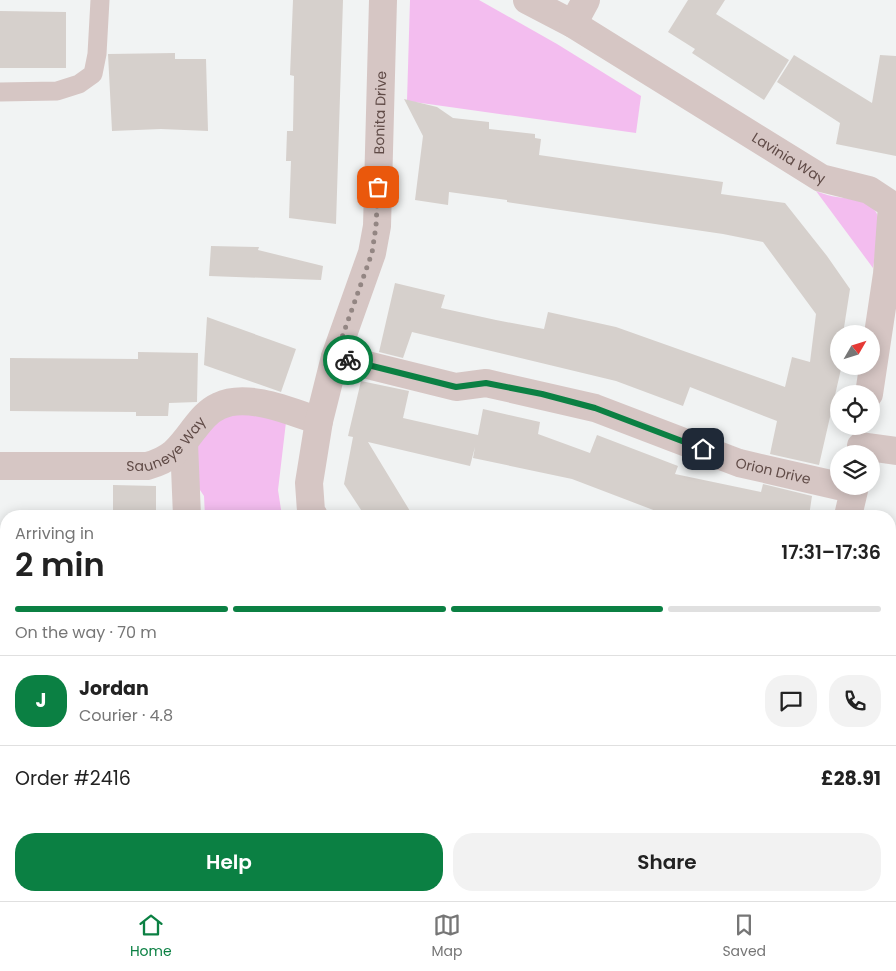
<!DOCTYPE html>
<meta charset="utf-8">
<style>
body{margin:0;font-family:Poppins,sans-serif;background:#f2f2f2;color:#222;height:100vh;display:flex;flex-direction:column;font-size:19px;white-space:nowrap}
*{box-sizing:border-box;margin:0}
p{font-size:16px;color:#767676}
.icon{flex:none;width:28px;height:28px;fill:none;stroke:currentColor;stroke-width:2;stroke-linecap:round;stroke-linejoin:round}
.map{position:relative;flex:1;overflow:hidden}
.sheet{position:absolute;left:0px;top:510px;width:896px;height:391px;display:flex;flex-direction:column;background:#fff;border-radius:20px 20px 0 0;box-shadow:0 2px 12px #0003}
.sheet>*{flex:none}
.needle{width:32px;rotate:51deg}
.tools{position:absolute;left:830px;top:325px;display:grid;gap:10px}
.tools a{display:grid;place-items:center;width:50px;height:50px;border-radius:50%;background:#fff;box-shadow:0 2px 12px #0003;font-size:25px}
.pin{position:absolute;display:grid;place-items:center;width:42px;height:42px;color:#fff;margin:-21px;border-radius:10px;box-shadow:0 2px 8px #0006}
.courier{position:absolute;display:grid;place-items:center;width:50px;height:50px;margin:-25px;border:4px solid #0b8043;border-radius:50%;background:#fff;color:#222;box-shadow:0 1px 6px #0007}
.head em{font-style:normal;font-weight:600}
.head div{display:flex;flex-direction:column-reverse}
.head{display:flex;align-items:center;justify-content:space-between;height:85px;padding:0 15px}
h1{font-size:32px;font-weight:600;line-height:38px}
.bar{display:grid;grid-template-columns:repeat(4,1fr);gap:8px 5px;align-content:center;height:60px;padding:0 15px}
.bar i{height:6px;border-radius:4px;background:#e0e0e0}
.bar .current{background:#0b8043}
.bar p{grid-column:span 4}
.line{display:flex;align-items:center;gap:12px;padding:0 15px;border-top:1px solid #e0e0e0}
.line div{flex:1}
.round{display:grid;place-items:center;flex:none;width:52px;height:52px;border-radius:20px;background:#f2f2f2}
.action{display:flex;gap:10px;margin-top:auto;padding:10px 15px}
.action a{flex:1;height:58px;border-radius:20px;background:#0b8043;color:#fff;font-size:20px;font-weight:600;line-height:58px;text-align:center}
.action a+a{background:#f2f2f2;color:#222}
.dock{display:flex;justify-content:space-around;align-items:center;height:70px;border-top:1px solid #e0e0e0;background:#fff;font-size:14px;color:#767676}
.dock a{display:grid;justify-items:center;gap:2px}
.dock .current{color:#0b8043}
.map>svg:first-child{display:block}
.green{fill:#f3bdef}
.building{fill:#d6d0cc}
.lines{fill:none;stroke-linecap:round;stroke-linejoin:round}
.path{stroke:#d472c0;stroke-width:3;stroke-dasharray:4 2.5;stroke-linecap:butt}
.lane{stroke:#d6c6c4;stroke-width:19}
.street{stroke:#d6c6c4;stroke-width:28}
.done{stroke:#938683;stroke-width:5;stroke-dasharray:0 9}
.route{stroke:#0b8043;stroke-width:6}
.labels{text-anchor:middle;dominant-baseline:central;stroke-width:4;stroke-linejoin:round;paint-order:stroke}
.street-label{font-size:14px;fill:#604b47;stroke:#fff}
</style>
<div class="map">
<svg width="896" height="901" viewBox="0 0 896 901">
<rect width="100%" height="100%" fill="#f1f3f3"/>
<g class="green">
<path d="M410 0H479L557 44 641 96 636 133 407 101Z"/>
<path d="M816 191C833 198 841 197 858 200 865 202 874 207 877 214 881 224 875 256 873 268Z"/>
<path d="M243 412 286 422 278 490 282 516H205L204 496 198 487 195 452 200 440 218 420Z"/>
</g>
<g class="building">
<path d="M293 0H343L336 224 289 218 291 161H286L287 131H293L294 76 290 75Z"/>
<path d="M688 0H725L716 14 789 60 764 100 692 53 695 49 668 32Z"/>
<path d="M0 11 66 12V68H0Z"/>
<path d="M175 53V59H206L208 131 161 129 112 131 108 54Z"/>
<path d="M794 55 872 103 880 55 896 56V156L836 144 840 123 777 82Z"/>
<path d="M404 99 437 107 453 118 489 122V129L535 134V138L541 139 539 155 723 182 721 194 785 203 827 256 850 289 843 334H839L838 368 841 369 819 465 770 454 777 421 690 387 683 406 616 381 412 332 403 358 379 352 395 283 445 295 441 308 496 320 544 329 548 312 616 327 785 387 792 357 810 362 816 314 763 242 723 234 594 215 507 202V200L449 192 448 205 415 200 423 136Z"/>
<path d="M211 246 259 247 258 250 323 266 321 280 209 276Z"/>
<path d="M207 317 296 349 281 392 204 365Z"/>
<path d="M138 352 198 353 197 402 169 403 168 416H136V412L10 411V358L138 359Z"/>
<path d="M361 381 409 391 403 418 478 435 483 409 540 422 538 434 590 453 597 435 678 466 675 474 761 492 763 484 812 496 809 516H669L572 479 473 458 475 447 470 466 368 442 413 516H365L344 484 353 437 348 436Z"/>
<path d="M113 485 156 486V516H113Z"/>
</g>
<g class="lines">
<g class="path">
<path d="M141 895 150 901"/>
<path d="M137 901 141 895"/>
</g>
<path class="lane" d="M0 92 57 91 79 84 93 74 97 54 100 0"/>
<g class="street">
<path id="s1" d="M527 0 573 24 821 178 869 190 892 205 887 274 869 394"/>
<path d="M573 24 586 0"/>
<path id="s2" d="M335 357 456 387 486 383 595 408 739 463 839 486"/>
<path d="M184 443 187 516"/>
<path d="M861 446 896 451"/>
<path id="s3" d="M0 466H147C172 459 179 449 194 429 201 420 208 411 219 406 247 392 292 412 319 421"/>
<path id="s4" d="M314 516 311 511 309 483 319 421 335 357 372 253 377 226 383 0"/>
<path d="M848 516 855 486"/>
<path d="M0 758 6 757"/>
<path d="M881 895 892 901"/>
</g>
</g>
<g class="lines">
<path class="done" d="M348 360 335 357 372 253 376 226 378 187"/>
<path class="route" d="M348 360 456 387 486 383 542 394 595 408 703 449"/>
</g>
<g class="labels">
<g class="street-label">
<text stroke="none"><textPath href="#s4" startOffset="414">Bonita Drive</textPath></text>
<text stroke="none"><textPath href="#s1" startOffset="306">Lavinia Way</textPath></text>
<text stroke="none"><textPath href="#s3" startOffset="174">Sauneye Way</textPath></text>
<text stroke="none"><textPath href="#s2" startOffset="456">Orion Drive</textPath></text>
</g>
</g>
</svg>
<div class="tools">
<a><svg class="needle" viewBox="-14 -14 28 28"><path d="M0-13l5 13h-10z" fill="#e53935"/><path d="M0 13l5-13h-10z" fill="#767676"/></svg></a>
<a><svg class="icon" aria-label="locate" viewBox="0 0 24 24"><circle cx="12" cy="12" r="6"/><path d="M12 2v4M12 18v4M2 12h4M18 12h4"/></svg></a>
<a><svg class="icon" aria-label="layers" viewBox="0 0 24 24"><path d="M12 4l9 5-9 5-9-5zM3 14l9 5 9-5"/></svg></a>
</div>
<div class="pin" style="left:378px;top:187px;background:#ea580c"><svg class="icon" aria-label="bag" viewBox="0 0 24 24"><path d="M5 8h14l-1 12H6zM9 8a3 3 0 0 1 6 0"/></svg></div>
<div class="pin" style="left:703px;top:449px;background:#1f2937"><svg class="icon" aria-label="home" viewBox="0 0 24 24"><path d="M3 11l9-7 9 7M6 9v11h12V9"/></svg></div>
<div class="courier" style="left:348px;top:360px"><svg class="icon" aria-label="bike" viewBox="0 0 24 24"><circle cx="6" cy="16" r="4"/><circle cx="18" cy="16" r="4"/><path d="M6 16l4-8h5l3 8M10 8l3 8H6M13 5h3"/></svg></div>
<section class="sheet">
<div class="head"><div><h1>2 min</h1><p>Arriving in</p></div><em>17:31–17:36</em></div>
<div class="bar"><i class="current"></i><i class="current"></i><i class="current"></i><i></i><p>On the way · 70 m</p></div>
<div class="line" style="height:90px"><b class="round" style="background:#0b8043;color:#fff">J</b><div><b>Jordan</b><p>Courier · 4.8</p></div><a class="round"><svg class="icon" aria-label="chat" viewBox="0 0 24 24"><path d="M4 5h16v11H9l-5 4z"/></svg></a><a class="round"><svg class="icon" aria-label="phone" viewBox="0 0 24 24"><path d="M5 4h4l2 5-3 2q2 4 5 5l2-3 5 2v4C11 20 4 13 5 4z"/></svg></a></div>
<div class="line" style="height:65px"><div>Order #2416</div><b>£28.91</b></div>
<div class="action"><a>Help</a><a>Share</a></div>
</section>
</div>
<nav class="dock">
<a class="current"><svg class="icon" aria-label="home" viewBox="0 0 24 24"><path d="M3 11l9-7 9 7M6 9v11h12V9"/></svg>Home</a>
<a><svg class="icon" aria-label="map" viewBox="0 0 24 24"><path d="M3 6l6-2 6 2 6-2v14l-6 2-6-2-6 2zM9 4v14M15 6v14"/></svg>Map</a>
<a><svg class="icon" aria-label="saved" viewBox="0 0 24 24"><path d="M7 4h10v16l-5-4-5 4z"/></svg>Saved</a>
</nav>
